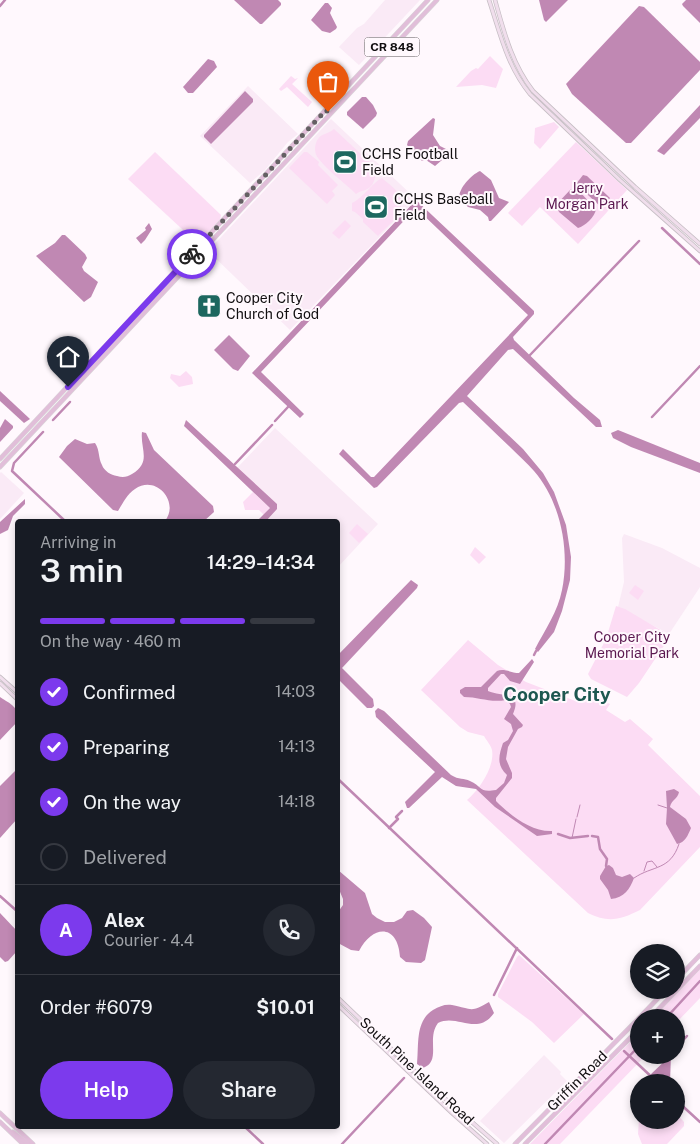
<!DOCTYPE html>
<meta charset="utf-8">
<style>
body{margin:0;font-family:"Public Sans",sans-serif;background:#242831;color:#f1f3f6;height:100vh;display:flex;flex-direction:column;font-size:19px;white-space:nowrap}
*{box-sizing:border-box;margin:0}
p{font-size:16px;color:#9ea1a6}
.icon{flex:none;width:28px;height:28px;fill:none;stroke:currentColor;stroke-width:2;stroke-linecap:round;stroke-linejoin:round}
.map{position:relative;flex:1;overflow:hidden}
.side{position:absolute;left:15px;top:519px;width:325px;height:610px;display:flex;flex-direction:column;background:#171b24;border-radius:5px;box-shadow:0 2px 8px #0003}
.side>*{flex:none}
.buttons{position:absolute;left:630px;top:944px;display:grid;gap:10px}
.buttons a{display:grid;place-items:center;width:55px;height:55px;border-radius:50%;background:#171b24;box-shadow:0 2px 8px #0003;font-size:25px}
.pin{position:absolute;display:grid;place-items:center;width:42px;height:42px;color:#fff;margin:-51px -21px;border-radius:50% 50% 50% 0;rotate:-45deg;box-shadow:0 0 5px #0007}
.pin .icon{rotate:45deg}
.courier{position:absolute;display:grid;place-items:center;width:50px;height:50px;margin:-25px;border:4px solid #7c3aed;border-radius:50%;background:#fff;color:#222;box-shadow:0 1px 6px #0007}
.overview em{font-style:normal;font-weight:600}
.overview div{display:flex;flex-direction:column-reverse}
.overview{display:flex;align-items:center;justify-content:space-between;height:85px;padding:0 25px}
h1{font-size:32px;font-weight:600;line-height:38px}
.bar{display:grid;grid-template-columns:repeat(4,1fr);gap:8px 5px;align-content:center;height:60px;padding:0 25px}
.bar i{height:6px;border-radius:4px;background:#363941}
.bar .current{background:#7c3aed}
.bar p{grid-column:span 4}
.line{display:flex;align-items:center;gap:12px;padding:0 25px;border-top:1px solid #363941}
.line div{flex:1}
.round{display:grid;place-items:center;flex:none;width:52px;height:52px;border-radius:26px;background:#242831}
ol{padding:0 25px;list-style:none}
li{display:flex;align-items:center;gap:15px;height:55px}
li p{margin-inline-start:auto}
li .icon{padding:5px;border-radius:50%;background:#7c3aed;color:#fff;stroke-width:4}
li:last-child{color:#9ea1a6}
li i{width:28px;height:28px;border:2px solid #363941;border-radius:50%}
.action{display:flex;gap:10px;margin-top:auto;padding:10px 25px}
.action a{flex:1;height:58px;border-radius:30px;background:#7c3aed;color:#fff;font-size:20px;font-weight:600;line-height:58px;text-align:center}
.action a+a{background:#242831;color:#f1f3f6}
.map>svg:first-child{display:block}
.built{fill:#faeaf6}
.green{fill:#fcdcf4}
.water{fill:#c088b3}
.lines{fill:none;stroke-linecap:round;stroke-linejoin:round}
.stream{stroke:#c088b3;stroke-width:1}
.canal{stroke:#c088b3;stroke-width:2.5}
.secondary-casing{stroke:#c6bec4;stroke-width:4.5}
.primary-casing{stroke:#d9d8d9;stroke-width:5}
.secondary{stroke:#f0deec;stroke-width:3}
.primary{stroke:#e1bed9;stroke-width:4}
.done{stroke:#646063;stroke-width:5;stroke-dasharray:0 9}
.route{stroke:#7c3aed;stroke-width:6}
.labels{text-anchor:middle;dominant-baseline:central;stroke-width:4;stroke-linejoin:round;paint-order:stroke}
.shield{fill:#fff8fd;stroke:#585457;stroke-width:1}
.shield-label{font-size:12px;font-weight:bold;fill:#110e10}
.poi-label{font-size:14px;fill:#110e10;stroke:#fff8fd;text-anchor:start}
.park-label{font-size:14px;fill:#5b1850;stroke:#fff8fd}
.street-label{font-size:14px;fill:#110e10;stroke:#fff8fd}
.district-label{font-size:19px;font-weight:bold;fill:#1d5750;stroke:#fff8fd}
</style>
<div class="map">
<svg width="700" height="1144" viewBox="0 0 700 1144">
<rect width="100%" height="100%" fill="#fff8fd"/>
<g class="built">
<path d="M385 0H420L359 65 339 47 357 28 364 24Z"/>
<path d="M248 86 298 134 288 142 265 170 250 183 200 136Z"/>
<path d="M331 119 416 199 290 330 208 251Z"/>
<path d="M275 428 378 524 338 567V521H260L275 504 237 468Z"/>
<path d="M1 472 24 493 0 519V473Z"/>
<path d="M624 534 662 548 700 568V587L669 634 618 607 624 582 622 538Z"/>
<path d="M544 1055 561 1072 560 1074 567 1081 504 1143 480 1121Z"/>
</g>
<g class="green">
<path d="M490 56 503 69 496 88 482 85 456 87 471 71 476 68 478 69Z"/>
<path d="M291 76 295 79 298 78 292 84 312 102 308 107 287 87 281 91 279 89Z"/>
<path d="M554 122 559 127 540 149 534 143 535 128Z"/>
<path d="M334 129 378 170C374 175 376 181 371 186 367 191 361 190 356 194 344 182 328 171 318 158 314 153 314 145 318 139 322 133 329 134 334 129Z"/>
<path d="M576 142 627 190 578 244 540 207 522 226 508 213Z"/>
<path d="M155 152 221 215 220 220 199 241H195L128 179Z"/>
<path d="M304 152H307L319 162 318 165 338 185 332 191 335 195 327 204 289 168Z"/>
<path d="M382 178C387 183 397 189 400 196 407 213 388 225 378 236L363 222V219L355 212 352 211V203C363 198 373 182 382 178Z"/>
<path d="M345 220 351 226 339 239 332 233Z"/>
<path d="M186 371 192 377 193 384 179 387 170 378 171 374 180 376Z"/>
<path d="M253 492 270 508 264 515 259 510H245L243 502Z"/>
<path d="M357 524 368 534 359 543 349 533Z"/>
<path d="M475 547 486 557 479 564 470 555Z"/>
<path d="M635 585 644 591 638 600 629 593Z"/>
<path d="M616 606 625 609 669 635V638L639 683 627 697 591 679 588 674 606 639Z"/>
<path d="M468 640 498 665 526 682 578 702 583 692 610 704 606 710 625 722 630 719 653 739 648 745 700 796V847L640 910C620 920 608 923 588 913L467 800C479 790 495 767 492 750 491 745 486 740 484 736L468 732 460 727 421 690Z"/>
<path d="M519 955 584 1014 554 1043 532 1022 498 997V994L517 957Z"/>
<path d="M700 969V998L676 1023V1018H652Z"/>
<path d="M639 1033V1055H646L560 1144H530Z"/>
<path d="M676 1113 684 1122V1126L667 1144H642L638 1134 639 1119 676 1120Z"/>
</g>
<g class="water">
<path d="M234 0H278L281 3V5L262 24H260Z"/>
<path d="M539 0H568L546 22 544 20Z"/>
<path d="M686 0H700V23L683 6 682 4Z"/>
<path d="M325 3H328L332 8 330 13 337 27 336 29 330 33 322 31 311 20Z"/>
<path d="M639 6 644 7 700 62V70L631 143H626L572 94 566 84Z"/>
<path d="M208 59 214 61 217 67 193 93H188L183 87Z"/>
<path d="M245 91 253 99V102L211 144 204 137V135Z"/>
<path d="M362 97H366L373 105 377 113 376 116 363 129 347 115V112Z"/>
<path d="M700 105V118L664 155 657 151Z"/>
<path d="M433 118 435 119 433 135 440 146 448 150 449 154 435 166 426 160 422 161 407 145 408 141Z"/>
<path d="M480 171 491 180 499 198 509 202 491 221H489L488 217 480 210 468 207 459 198C459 188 471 175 480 171Z"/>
<path d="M583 175 587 176 610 198 603 207 600 206 576 184Z"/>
<path d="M571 189 578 190 596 209C595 217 585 226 578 228L559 212 556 205Z"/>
<path d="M416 200 534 311V314L513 337 514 340 574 398 600 420 602 427H596L513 349 508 350 467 396 523 449 543 473 554 492 566 525 571 557 570 580 562 611 554 632 538 652 535 649C545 630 558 611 562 590 570 551 561 502 534 471 527 463 518 455 510 447 494 432 479 417 463 402L459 403 377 487 374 488 339 454 343 449 371 477H374L528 315 416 208 261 372 304 414 300 418 252 373Z"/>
<path d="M149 223 152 229 145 240 141 244 136 238 146 230 145 228Z"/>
<path d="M62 235H65L85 254 87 258 82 267 84 271 98 282 91 297 84 302 36 256 55 243Z"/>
<path d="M229 335 250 356 238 371 233 369 214 350Z"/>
<path d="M0 391 30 419 24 423 0 401Z"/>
<path d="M5 419 13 426V428L0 442V428Z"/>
<path d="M186 420 277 504V509L266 521H257L270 508 184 426Z"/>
<path d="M618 430 700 463V473L631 447 613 438 611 433Z"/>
<path d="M142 432 146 433 154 450 213 506 214 512 204 521H165C180 502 156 474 135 489 127 494 123 503 118 511L113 510 59 457 67 446 75 439 87 444 95 443C100 450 98 458 102 465 104 471 111 475 117 476 123 478 127 477 132 474 152 462 140 449 142 432Z"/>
<path d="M25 499V504L13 516 8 530 0 534V522Z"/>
<path d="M411 580 418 585 417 588 342 668 373 699 374 706 372 708H367L338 679V655Z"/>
<path d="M532 659 534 662 520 684 510 681 504 674H501L488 688V691C501 697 523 691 513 714L523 725 522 727 518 729 508 747 506 759 512 773V778L496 798V801C510 815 531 832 552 831V834L537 836 495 807 476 789 456 786 442 777 409 808H407L405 802 435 772 376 717 375 711 378 708 384 711 451 775C459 780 464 778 470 781 483 787 479 793 496 790L504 783 507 775C496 765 499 755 503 743L508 740 513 731 511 724 504 719 511 707 510 704 506 700C490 703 479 697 464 697L460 693V690L465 687H481L497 671C504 668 512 673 519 673Z"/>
<path d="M0 697C12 705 18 706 18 721L0 740Z"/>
<path d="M17 769V819L0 838V786Z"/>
<path d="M674 789 679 792C678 799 671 800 670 807L686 819 691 828C688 835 685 843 677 844L666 824 667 808 666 791Z"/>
<path d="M609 865 613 868 616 875 622 877 630 874 634 878C630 889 624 898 611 899L608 890 600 879V876L606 866Z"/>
<path d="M338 870 365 893 372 914 377 918 385 922H394L402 918 407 911 413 910 424 918 432 927 425 960 421 963 406 962 400 957C398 924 373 924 359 951L351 950 338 943V912L343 905V899L338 887Z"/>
<path d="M0 913 17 931V951L8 961 5 962 0 957Z"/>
<path d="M489 1002 494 1013C477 1037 457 1013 438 1023 426 1039 442 1061 423 1068L417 1064C419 1045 415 1021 433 1010 440 1006 445 1004 452 1005 472 1009 471 1013 489 1002Z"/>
<path d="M671 1055 670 1082H657L649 1076Z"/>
</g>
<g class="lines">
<g class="stream">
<path d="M658 805 667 808"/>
<path d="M577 817 580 805"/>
<path d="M572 838 576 819"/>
<path d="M644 871 647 862 652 861 657 867"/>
<path d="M634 878C653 865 670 871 679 844"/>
</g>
<g class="canal">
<path d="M0 6 5 0"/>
<path d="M662 228 700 264"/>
<path d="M530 355 639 241"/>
<path d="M652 417 700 366"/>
<path d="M53 420 70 402"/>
<path d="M275 421 288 407"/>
<path d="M43 432 14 463 12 471 65 521"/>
<path d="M235 464 272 425"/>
<path d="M534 655 536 651"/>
<path d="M338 779 612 1039"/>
<path d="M389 828 398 819 396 817 402 811"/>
<path d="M558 834 570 838 588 836"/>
<path d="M592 836 598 837 600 849 607 859 606 866"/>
<path d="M0 896 18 912"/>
<path d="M494 995 517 948"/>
<path d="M666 1018 700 981"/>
<path d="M676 1048 687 1036"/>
<path d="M624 1051 657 1082"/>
<path d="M676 1100 700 1122"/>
<path d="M244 1126 263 1144"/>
<path d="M342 1144 404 1078"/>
<path d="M545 1144 639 1046"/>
</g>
<defs>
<g id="secondary">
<path d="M489 0C500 33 507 66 530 94L620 180 700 251"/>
<path d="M495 0C504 32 512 64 533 91L635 187 700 244"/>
<path d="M0 677 18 693"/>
<path d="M0 683 18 700"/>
<path d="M338 998 426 1082 497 1144"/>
<path d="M338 1005 452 1113 487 1144"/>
</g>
<g id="primary">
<path d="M0 459 428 0"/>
<path d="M0 467 437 0"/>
<path d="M676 980 700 955"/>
<path d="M639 1018 666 990"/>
<path d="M650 1018 700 966"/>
<path d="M0 1113 33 1144"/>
<path d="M0 1122 23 1144"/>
<path d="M13 1132 28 1144"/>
<path d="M515 1144 639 1018"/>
<path d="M525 1144 639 1029"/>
</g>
</defs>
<use href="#secondary" class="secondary-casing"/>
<use href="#primary" class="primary-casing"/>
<use href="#secondary" class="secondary"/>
<use href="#primary" class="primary"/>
</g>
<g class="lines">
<path class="done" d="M192 254 326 110 328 112"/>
<path class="route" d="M68 387 192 254"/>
</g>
<defs>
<symbol id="stadium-square" viewBox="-11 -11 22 22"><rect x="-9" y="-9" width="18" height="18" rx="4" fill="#1d675f" stroke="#fff8fd"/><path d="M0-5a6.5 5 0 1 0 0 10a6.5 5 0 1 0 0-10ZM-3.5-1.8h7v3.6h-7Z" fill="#fff"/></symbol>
<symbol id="church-square" viewBox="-11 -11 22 22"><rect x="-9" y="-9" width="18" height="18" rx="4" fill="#1d675f" stroke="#fff8fd"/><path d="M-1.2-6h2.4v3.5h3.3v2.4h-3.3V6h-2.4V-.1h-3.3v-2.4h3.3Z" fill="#fff"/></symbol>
</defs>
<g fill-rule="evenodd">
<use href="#stadium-square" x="331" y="148" width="28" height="28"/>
<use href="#stadium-square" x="362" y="193" width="28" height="28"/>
<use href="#church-square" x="195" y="292" width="28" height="28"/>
</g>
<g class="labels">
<rect class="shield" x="364.5" y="37.5" width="55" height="19" rx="4"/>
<g class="shield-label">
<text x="392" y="47">CR 848</text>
</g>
<g class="poi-label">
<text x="362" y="154">CCHS Football<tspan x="362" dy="16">Field</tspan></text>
<text x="394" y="199">CCHS Baseball<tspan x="394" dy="16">Field</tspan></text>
<text x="226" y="298">Cooper City<tspan x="226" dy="16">Church of God</tspan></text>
</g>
<g class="park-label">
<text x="587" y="188">Jerry<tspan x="587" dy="16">Morgan Park</tspan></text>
<text x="632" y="637">Cooper City<tspan x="632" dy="16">Memorial Park</tspan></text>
</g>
<g class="street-label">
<text transform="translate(417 1071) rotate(43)">South Pine Island Road</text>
<text transform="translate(577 1081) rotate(-45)">Griffin Road</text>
</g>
<g class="district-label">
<text x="557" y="694">Cooper City</text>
</g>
</g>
</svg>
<div class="buttons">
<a><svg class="icon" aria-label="layers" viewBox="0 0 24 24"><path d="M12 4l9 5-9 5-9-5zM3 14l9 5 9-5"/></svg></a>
<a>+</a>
<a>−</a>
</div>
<div class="pin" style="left:328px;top:112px;background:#ea580c"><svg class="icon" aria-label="bag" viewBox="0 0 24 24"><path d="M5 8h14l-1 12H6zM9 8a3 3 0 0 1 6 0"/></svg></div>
<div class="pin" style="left:68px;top:387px;background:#1f2937"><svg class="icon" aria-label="home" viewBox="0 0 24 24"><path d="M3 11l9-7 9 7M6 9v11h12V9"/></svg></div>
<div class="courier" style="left:192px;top:254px"><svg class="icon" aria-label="bike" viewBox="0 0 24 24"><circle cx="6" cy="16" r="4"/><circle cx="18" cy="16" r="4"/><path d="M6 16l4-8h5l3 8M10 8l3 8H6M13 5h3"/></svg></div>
<section class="side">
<div class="overview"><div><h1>3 min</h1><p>Arriving in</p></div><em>14:29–14:34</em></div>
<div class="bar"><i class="current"></i><i class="current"></i><i class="current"></i><i></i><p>On the way · 460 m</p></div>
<ol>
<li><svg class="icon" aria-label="check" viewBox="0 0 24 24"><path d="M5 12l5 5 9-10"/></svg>Confirmed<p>14:03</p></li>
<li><svg class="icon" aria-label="check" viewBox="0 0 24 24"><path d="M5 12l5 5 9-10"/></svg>Preparing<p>14:13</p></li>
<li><svg class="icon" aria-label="check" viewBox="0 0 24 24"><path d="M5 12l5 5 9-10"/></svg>On the way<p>14:18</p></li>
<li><i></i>Delivered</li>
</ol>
<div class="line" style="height:90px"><b class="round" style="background:#7c3aed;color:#fff">A</b><div><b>Alex</b><p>Courier · 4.4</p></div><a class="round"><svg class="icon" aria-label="phone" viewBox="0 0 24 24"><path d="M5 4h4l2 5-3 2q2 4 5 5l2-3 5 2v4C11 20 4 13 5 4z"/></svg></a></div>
<div class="line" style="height:65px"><div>Order #6079</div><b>$10.01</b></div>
<div class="action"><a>Help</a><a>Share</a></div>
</section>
</div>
